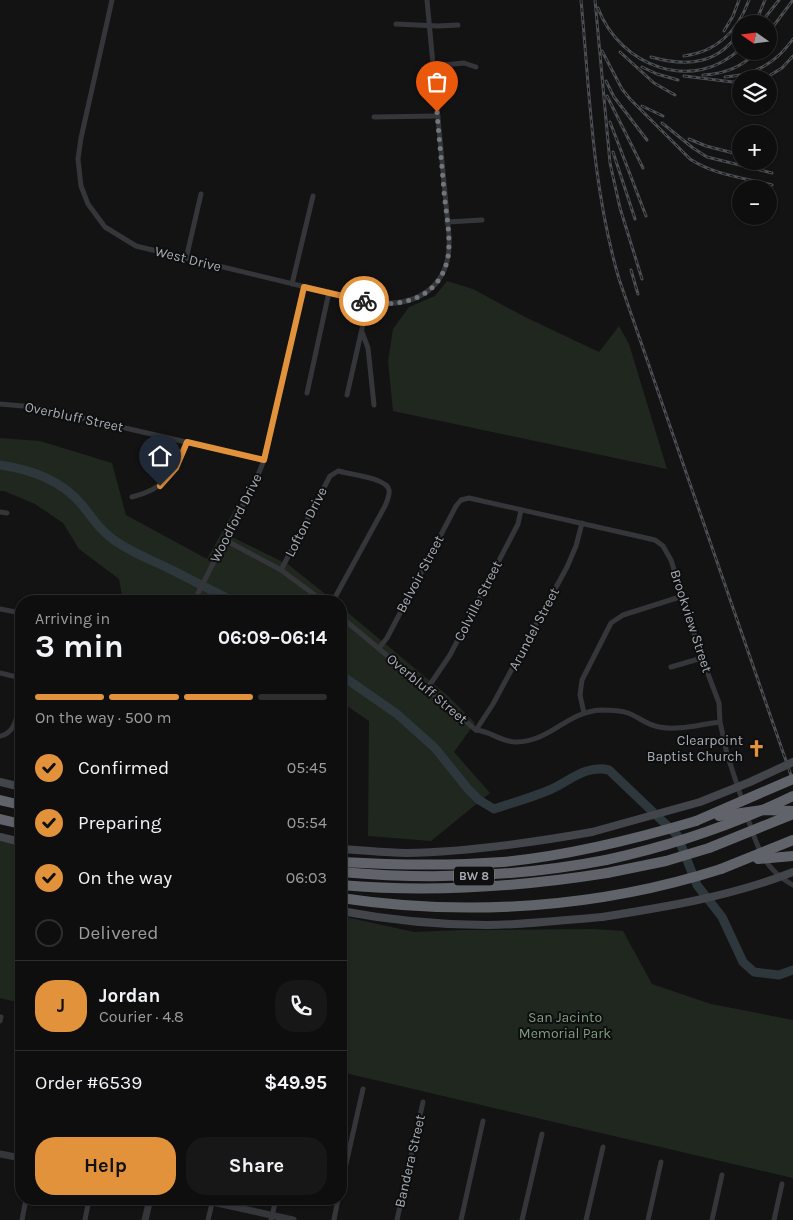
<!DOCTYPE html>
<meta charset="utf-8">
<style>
body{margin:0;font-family:Karla,sans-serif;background:#171718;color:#f1f3f6;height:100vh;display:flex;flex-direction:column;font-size:19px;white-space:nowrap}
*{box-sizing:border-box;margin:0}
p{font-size:16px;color:#9b9c9e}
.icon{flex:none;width:28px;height:28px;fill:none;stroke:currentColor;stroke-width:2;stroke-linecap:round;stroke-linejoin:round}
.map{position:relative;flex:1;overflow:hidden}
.sheet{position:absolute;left:15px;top:595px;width:332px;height:610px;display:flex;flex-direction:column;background:#0e0e0f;border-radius:20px;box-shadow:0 1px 4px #0004,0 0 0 1px #2e2e2f}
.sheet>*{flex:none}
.needle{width:32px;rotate:284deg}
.buttons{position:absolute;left:732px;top:15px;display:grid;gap:10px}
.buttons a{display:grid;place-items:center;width:45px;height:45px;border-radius:50%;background:#0e0e0f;box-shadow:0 1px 4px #0004,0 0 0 1px #2e2e2f;font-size:25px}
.pin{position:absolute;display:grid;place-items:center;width:42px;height:42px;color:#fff;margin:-51px -21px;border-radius:50% 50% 50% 0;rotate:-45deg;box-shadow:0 0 5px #0007}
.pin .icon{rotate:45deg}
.courier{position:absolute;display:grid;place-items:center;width:50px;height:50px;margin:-25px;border:4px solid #e3923c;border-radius:50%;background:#fff;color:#222;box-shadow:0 1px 6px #0007}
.headline em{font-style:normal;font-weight:700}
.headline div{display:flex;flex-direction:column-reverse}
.headline{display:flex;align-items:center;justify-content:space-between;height:85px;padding:0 20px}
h1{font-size:32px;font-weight:700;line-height:38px}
.bar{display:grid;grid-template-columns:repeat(4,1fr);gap:8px 5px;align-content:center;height:60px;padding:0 20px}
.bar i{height:6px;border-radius:4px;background:#2e2e2f}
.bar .current{background:#e3923c}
.bar p{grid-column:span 4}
.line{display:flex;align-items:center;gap:12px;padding:0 20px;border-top:1px solid #2e2e2f}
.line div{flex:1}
.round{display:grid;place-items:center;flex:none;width:52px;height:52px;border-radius:20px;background:#171718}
ol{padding:0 20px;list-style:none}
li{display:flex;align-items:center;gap:15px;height:55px}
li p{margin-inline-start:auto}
li .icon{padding:5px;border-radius:50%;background:#e3923c;color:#111;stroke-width:4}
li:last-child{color:#9b9c9e}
li i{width:28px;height:28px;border:2px solid #2e2e2f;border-radius:50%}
.cta{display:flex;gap:10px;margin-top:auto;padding:10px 20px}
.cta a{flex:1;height:58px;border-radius:20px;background:#e3923c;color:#111;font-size:20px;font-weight:700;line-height:58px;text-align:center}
.cta a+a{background:#171718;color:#f1f3f6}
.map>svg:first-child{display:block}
.green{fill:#1f271f}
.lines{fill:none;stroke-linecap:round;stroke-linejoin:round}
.river{stroke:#2d373c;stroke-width:9}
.minor{stroke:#343639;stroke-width:5}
.tertiary{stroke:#343639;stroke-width:7}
.secondary{stroke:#424549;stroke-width:8}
.motorway{stroke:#60646a;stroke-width:10}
.rail-casing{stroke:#4b4e52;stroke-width:3}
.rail{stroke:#0e0e0f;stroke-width:1;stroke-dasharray:4;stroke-linecap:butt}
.secondary-bridge{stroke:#424549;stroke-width:8}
.motorway-bridge{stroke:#60646a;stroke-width:10}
.done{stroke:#72767c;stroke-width:5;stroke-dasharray:0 9}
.route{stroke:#e3923c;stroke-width:6}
.labels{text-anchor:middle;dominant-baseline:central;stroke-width:4;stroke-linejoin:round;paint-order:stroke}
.shield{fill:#0e0e0f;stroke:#787d82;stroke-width:1}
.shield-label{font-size:12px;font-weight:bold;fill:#a5acb4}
.street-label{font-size:14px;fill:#a5acb4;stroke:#0e0e0f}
.poi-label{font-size:14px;fill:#a5acb4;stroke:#0e0e0f;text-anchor:end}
.park-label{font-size:14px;fill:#809d7e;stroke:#0e0e0f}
</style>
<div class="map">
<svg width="793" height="1220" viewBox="0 0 793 1220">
<rect width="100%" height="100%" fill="#131314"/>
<g class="green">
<path d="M447 281 473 289 525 317 599 352 619 326 629 344 667 469 393 411 388 361 393 329 409 307 435 296Z"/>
<path d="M0 438 40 441 112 463 126 515 207 559 237 505 246 509 232 537 289 565 334 601H123L119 579 79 549 63 523 35 504 4 491H0Z"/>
<path d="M341 607 448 696 475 723 454 752 490 793 431 841 368 836 369 721 341 702Z"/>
<path d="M0 841 21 845V1003L0 998Z"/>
<path d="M341 916 414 932 460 930 594 929 623 931 652 984 711 1004 793 1020V1178L341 1072Z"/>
</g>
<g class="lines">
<g class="river">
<path d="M0 465C32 470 62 480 83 506 93 519 101 531 114 540 132 553 152 560 172 570 192 580 212 591 233 601"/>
<path d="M341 675 397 714 435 748 468 789 479 800 494 809C512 803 530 798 547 791 568 783 584 764 609 770L677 835 697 885 722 917 743 962 754 972 779 975 793 970"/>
</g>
<g class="minor">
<path d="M112 0 81 138 78 159 81 186 88 204 105 227 136 246 368 302C416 309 452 288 449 236L427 0"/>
<path d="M396 24 438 26 458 25"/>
<path d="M433 66 464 63 476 67"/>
<path d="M374 117 438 116"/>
<path d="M447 222 482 220"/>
<path d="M186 259 201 194"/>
<path d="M292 284 313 196"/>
<path d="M362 332 368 348 374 405"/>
<path d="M307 393 329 292"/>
<path d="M347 395 368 302"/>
<path d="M0 404 34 407 264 460"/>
<path d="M132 497C165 489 176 473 187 442"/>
<path d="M0 512 7 513"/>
<path d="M225 540 281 570 323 601"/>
<path d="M281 570 330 476 338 471C349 474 387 478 389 490 390 495 387 501 385 506L333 601"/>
<path d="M194 601 258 475 264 460 304 287"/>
<path d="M0 609 21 613"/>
<path d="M341 617 476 730C490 731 501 742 516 742 552 741 566 712 601 710 610 710 619 710 628 713 639 717 647 725 659 727 678 731 701 724 720 722"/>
<path d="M379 648 387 638 456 506 461 500 469 498 655 540 663 546 671 560 702 658 719 703 720 722 727 754 743 803"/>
<path d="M671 667 702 658"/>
<path d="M0 673 21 678"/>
<path d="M427 689 450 655 518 524 521 510"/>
<path d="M584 713 580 695 582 680 611 623 623 615 683 596"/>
<path d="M476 730 493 704 567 567 576 546 582 523"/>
<path d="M0 736C17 733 17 713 21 698"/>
<path d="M747 816C757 846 763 869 793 885"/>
<path d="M0 1021 1 1017"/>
<path d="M341 1186 363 1089"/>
<path d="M22 1220 26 1199"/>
<path d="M85 1220 89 1199"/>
<path d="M208 1220 213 1199"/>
<path d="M271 1220 276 1199"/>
<path d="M334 1220 338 1199"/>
<path d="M397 1220 423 1102"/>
<path d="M461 1220 483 1121"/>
<path d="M522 1220 542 1134"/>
<path d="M586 1220 603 1147"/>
<path d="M648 1220 661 1162"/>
<path d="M712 1220 722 1175"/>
<path d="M774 1220 782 1184"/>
</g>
<g class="tertiary">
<path d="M0 1154 21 1158"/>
<path d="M199 1199 293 1220"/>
<path d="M145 1220 150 1199"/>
</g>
<g class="secondary">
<path d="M0 782 21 787"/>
<path d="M0 837 21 842"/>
<path d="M341 849C363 850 384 853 406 853 468 852 530 843 592 832"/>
<path d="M341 911C389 920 438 925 487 925 525 925 564 920 602 917"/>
</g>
<g class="motorway">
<path d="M0 800 21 805"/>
<path d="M0 819 21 824"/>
<path d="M341 862C395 865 448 866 502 862 568 856 632 840 696 821"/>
<path d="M341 872C430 880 518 877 606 860"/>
<path d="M341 885C431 893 519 887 607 873"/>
<path d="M341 898C467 917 599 908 721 869"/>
</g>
<defs>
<g id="rail">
<path d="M581 0C590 96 592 186 619 279L793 781"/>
<path d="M595 0 610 163 620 208 642 279"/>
<path d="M598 8C620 67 694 94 741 48"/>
<path d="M755 24 765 0"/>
<path d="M760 24 779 0"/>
<path d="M724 31 733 16 739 0"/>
<path d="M769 32 793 0"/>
<path d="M602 51 622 89 630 99 690 159C714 175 745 178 772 185"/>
<path d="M620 52 654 83 675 95"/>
<path d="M684 56C717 52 738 30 749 0"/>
<path d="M651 57C687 67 720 65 741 29"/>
<path d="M642 67 657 74 678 80"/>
<path d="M703 75C724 74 742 68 757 51"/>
<path d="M684 76 741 83"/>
<path d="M725 77C755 75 776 63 793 39"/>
<path d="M764 79 782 68 793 56"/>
<path d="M606 81 614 97 647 140"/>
<path d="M607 96 643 168"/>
<path d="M642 106 663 116"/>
<path d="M610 122 646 216"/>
<path d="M662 123 693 148 707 157 772 173"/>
<path d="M689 139 706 146 741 155"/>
<path d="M613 152 635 219"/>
<path d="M631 270 638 294"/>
</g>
</defs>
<use href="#rail" class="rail-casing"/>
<use href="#rail" class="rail"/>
<g class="secondary-bridge">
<path d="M592 832 700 802 750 782 793 762"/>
<path d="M602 917C666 907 732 896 793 872"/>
</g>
<g class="motorway-bridge">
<path d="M719 816 763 810 793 811"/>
<path d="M696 821 793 779"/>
<path d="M758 859 793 856"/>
<path d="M606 860C671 846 733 825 793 796"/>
<path d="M721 869 793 840"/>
<path d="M607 873 666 861 709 848 793 814"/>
</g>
</g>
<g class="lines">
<path class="done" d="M364 301C400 309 440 299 448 257 451 236 446 213 444 192 442 165 439 138 437 112"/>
<path class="route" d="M160 486 176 468 187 442 264 460 304 287 364 301"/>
</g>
<defs>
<symbol id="church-bare" viewBox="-9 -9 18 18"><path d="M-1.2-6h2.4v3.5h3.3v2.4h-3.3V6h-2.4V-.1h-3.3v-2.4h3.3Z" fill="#e3923c" stroke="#0e0e0f" stroke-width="2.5" paint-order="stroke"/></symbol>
</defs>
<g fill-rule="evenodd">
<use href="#church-bare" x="744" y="736" width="25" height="25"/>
</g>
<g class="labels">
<rect class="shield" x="454" y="866.5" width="40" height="19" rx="4"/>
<g class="shield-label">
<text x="474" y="876">BW 8</text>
</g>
<g class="street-label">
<text transform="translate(188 259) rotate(14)">West Drive</text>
<text transform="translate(74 417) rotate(12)">Overbluff Street</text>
<text transform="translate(236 518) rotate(-63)">Woodford Drive</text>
<text transform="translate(306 522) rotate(-63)">Lofton Drive</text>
<text transform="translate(420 574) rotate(-62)">Belvoir Street</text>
<text transform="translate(478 601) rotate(-63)">Colville Street</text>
<text transform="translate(691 621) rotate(72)">Brookview Street</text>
<text transform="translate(534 629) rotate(-62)">Arundel Street</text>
<text transform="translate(427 689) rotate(40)">Overbluff Street</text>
<text transform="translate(410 1161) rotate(-77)">Bandera Street</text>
</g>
<g class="poi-label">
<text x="743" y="740">Clearpoint<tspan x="743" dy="16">Baptist Church</tspan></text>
</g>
<g class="park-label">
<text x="565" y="1017">San Jacinto<tspan x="565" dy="16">Memorial Park</tspan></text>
</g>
</g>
</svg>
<div class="buttons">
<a><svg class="needle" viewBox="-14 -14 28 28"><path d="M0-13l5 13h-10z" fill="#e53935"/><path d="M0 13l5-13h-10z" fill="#9b9c9e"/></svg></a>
<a><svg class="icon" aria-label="layers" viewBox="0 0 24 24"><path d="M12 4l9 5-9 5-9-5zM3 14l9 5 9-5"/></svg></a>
<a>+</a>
<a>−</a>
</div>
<div class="pin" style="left:437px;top:112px;background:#ea580c"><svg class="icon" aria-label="bag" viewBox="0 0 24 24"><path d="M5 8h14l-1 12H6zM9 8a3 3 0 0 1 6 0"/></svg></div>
<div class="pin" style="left:160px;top:486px;background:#1f2937"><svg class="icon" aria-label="home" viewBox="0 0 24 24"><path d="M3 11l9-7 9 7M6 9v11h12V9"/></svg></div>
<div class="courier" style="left:364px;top:301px"><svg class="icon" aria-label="bike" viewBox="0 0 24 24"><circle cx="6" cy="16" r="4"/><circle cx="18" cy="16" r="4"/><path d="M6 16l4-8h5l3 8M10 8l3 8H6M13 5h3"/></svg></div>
<section class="sheet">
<div class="headline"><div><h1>3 min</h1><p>Arriving in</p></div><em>06:09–06:14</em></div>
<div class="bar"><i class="current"></i><i class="current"></i><i class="current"></i><i></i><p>On the way · 500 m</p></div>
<ol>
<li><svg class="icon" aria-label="check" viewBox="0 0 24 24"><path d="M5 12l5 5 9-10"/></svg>Confirmed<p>05:45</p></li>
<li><svg class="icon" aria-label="check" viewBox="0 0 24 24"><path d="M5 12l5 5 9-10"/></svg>Preparing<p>05:54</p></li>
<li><svg class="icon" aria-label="check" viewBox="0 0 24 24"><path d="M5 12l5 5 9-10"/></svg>On the way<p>06:03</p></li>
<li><i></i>Delivered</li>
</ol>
<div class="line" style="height:90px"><b class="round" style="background:#e3923c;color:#111">J</b><div><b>Jordan</b><p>Courier · 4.8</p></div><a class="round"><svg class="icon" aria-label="phone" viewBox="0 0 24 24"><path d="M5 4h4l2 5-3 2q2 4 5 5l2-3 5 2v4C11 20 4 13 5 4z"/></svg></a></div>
<div class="line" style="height:65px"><div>Order #6539</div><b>$49.95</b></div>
<div class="cta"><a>Help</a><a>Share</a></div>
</section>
</div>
